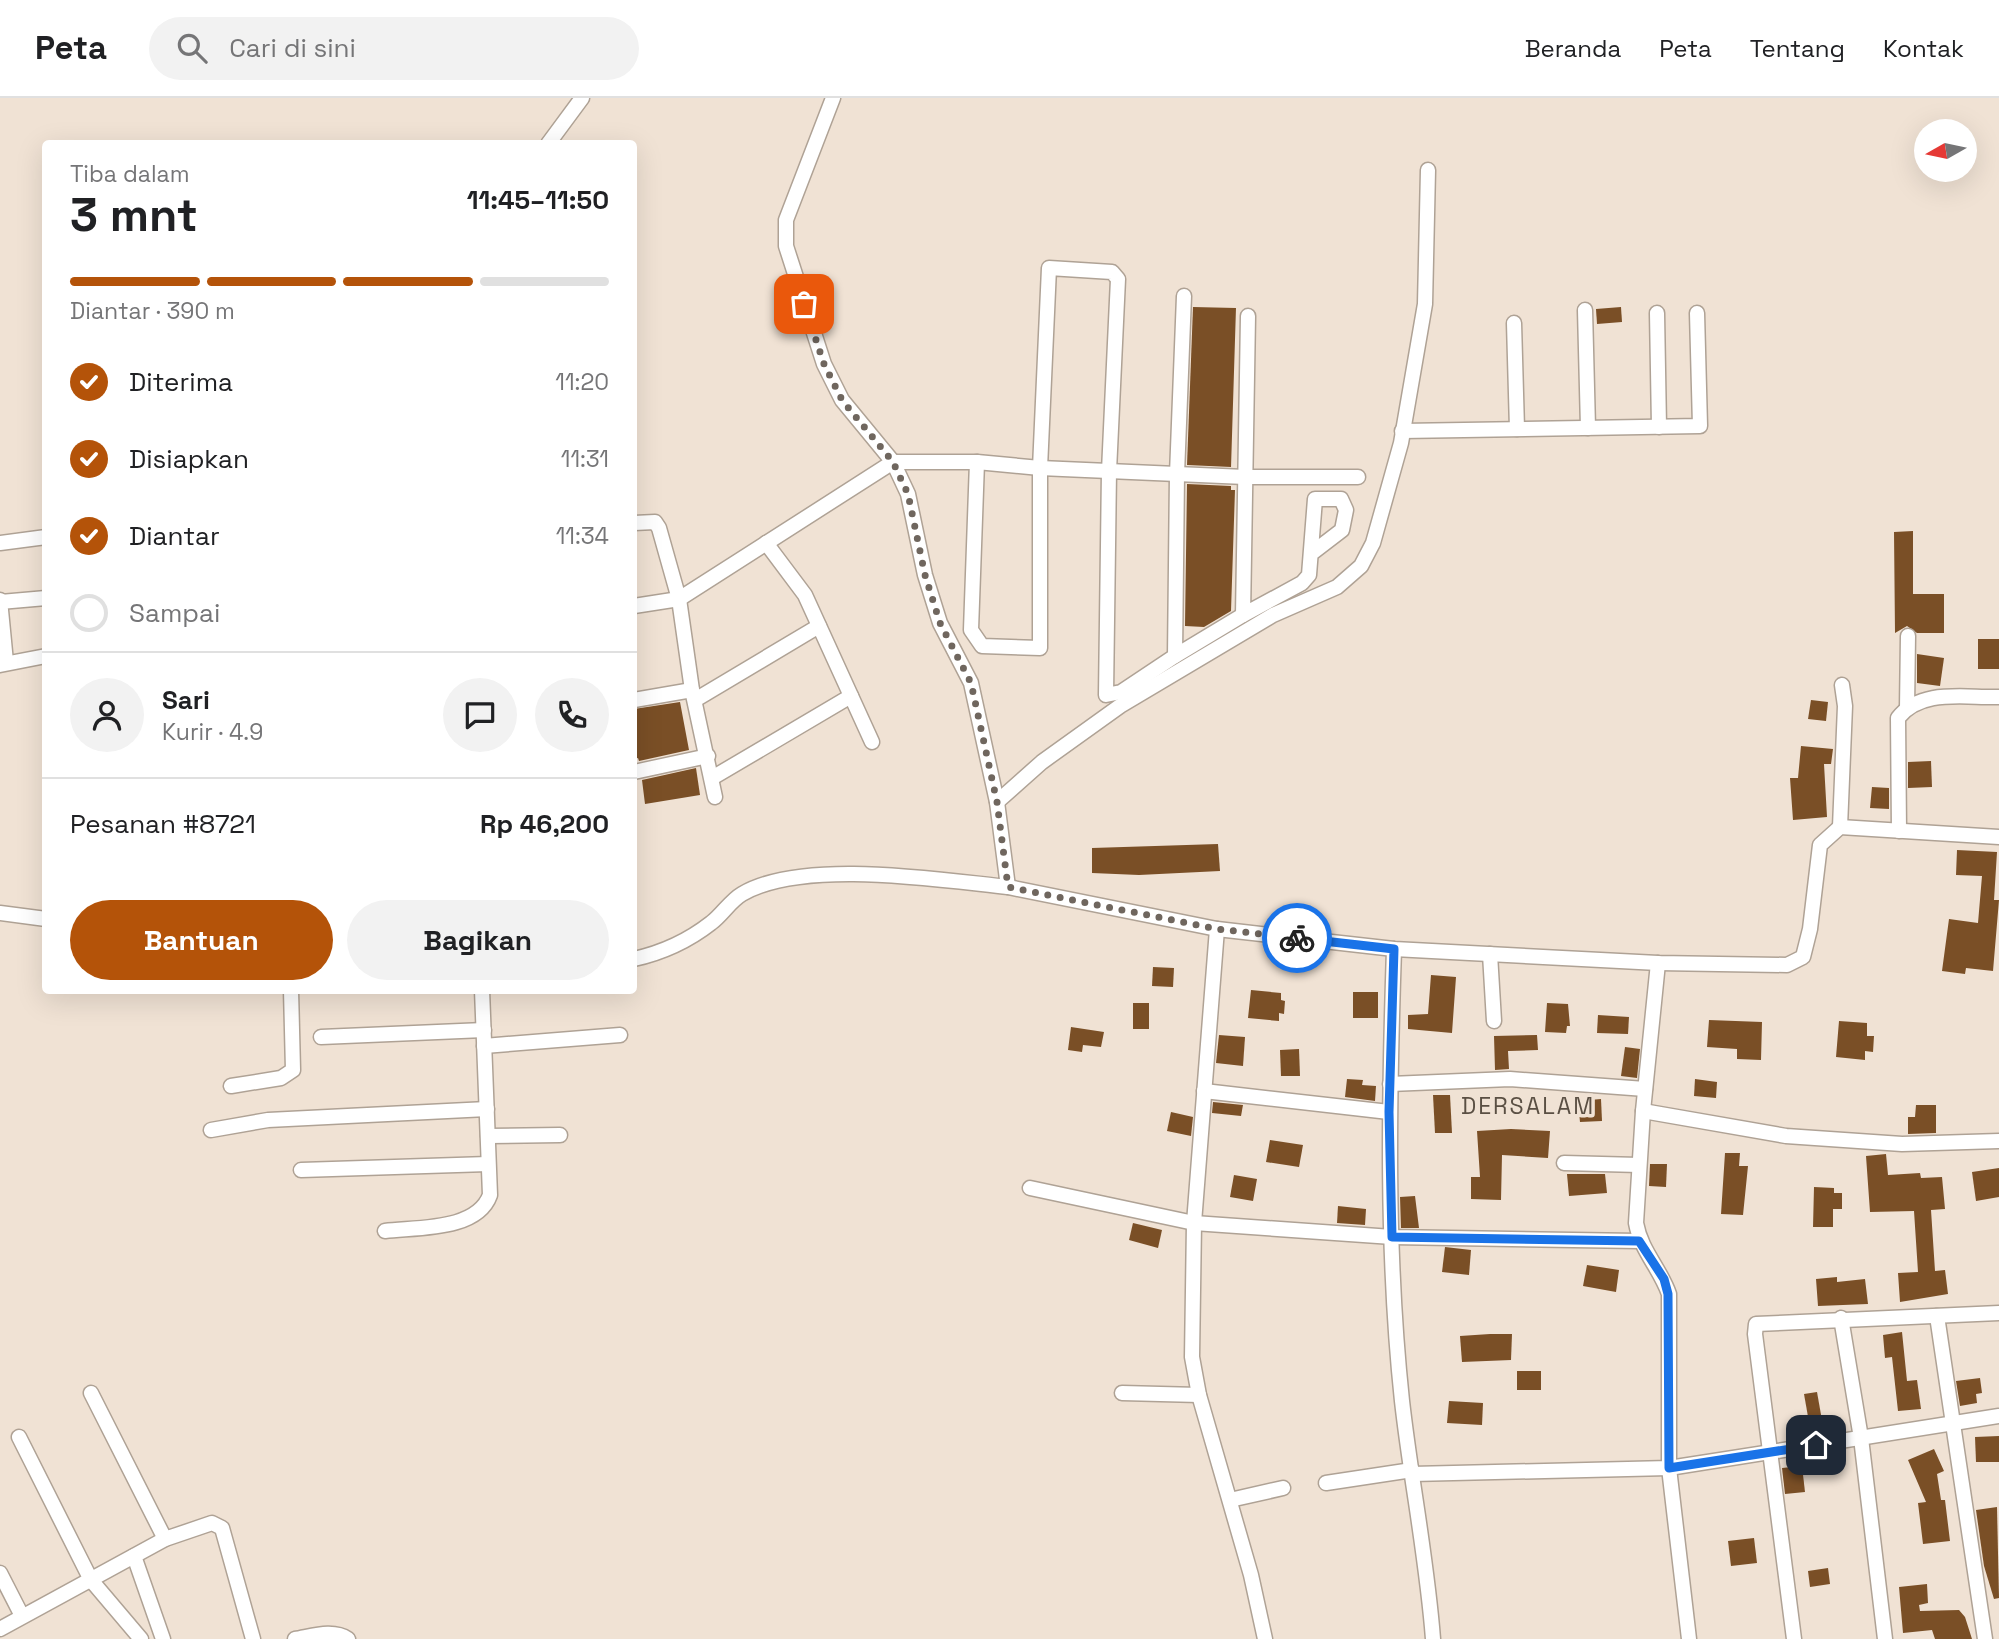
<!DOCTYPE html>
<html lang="id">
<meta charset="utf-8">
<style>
body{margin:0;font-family:"Space Grotesk",sans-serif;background:#f2f2f2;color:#202124;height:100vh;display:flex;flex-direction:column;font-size:26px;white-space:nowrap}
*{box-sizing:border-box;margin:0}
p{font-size:23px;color:#757577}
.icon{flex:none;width:38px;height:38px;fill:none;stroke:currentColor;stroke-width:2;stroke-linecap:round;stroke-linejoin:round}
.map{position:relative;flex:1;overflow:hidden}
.panel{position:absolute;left:42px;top:42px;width:595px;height:854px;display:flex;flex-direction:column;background:#fff;border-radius:7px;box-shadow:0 7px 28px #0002}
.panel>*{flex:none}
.needle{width:46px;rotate:261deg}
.fabs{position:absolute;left:1914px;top:21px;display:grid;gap:14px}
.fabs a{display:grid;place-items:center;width:63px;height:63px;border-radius:50%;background:#fff;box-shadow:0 7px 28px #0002;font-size:35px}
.pin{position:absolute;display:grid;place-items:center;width:60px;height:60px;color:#fff;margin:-30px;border-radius:14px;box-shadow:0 4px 10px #0006}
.courier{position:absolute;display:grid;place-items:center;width:70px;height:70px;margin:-35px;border:5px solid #1a73e8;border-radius:50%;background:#fff;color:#222;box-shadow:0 2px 9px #0007}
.overview em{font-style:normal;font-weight:700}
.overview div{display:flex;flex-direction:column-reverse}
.overview{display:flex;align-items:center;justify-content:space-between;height:119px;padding:0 28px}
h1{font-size:46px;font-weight:700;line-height:52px}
.bar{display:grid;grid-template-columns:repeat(4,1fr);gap:10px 7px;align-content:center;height:84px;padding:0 28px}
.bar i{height:9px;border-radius:5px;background:#e0e0e0}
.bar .selected{background:#b45309}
.bar p{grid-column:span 4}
.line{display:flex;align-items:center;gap:18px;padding:0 28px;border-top:2px solid #e0e0e0}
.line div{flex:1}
.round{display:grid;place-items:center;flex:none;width:74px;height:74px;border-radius:37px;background:#f2f2f2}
ol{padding:0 28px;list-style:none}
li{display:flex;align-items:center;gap:21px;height:77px}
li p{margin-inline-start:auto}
li .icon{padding:7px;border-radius:50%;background:#b45309;color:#fff;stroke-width:4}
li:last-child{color:#757577}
li i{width:38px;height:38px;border:4px solid #e0e0e0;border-radius:50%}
.cta{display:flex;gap:14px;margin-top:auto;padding:14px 28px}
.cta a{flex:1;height:80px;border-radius:42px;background:#b45309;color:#fff;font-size:28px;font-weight:700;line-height:80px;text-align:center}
.cta a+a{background:#f2f2f2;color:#202124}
header{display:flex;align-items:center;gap:42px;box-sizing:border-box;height:98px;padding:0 35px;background:#fff;border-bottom:2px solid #e0e0e0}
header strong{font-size:33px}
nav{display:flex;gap:38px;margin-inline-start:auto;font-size:24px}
.search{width:490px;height:63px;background:#f2f2f2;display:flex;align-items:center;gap:18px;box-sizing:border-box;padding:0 24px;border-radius:38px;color:#757577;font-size:26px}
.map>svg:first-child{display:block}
.building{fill:#7a4f26}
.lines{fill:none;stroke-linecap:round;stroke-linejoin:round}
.minor-casing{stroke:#afa295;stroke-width:17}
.minor{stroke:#fff;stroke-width:14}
.done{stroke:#6f665e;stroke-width:7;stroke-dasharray:0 12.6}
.route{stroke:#1a73e8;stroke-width:9}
.labels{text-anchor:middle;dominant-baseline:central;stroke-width:7;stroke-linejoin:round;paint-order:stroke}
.quarter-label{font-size:23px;letter-spacing:2px;fill:#5a4f43;stroke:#f0e2d4}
</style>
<header>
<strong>Peta</strong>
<div class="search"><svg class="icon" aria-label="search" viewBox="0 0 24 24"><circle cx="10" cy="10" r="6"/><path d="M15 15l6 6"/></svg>Cari di sini</div>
<nav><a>Beranda</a><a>Peta</a><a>Tentang</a><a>Kontak</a></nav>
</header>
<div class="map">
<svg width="1999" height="1541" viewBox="0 0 1999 1541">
<rect width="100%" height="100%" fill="#f0e2d4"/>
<g class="building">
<path d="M1193 209 1236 210 1231 369 1187 367Z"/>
<path d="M1621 209 1622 224 1597 226 1596 211Z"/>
<path d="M1187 386 1231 388V392H1235L1231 513 1204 529 1185 528Z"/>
<path d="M1913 433V496H1944V535H1917L1907 528 1895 535 1894 434Z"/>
<rect x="1978" y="541" width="21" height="30"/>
<path d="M1917 556 1944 560 1940 588 1917 585Z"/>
<path d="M1811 602 1828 604 1826 623 1808 621Z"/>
<path d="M680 604 689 652 639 663 638 660 634 661V611Z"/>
<path d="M1801 648 1833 651 1831 666H1824L1827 719 1793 722 1790 680H1798Z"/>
<path d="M1931 663 1932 689 1908 690V664Z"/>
<path d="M696 670 700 697 645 706 642 682Z"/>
<path d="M1872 689 1889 690V711L1870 710Z"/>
<path d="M1218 746 1220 773 1139 777 1092 775V750Z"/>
<path d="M1957 752 1997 754 1994 802H1999L1993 873 1966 870 1965 876 1942 873 1949 821 1978 825 1982 778 1956 777Z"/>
<path d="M1153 869 1174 870 1173 889 1152 888Z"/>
<path d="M1431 877 1456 879 1452 935 1408 931V917L1428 916Z"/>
<path d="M1251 892 1281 895V902L1285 903 1284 916 1279 915V923L1248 920Z"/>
<rect x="1353" y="894" width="25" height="26"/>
<rect x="1133" y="905" width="16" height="26"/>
<path d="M1547 905 1568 906 1570 928H1567L1566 935 1545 934Z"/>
<path d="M1598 917 1629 919 1628 936 1597 935Z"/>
<path d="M1709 922 1762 924 1761 962 1737 961V951L1707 949Z"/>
<path d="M1839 923 1867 925V938H1874L1873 954 1865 953V962L1836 959Z"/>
<path d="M1071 929 1104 934 1101 949 1083 947 1082 954 1068 952Z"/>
<path d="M1219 937 1245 939 1243 968 1216 965Z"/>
<path d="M1537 937 1538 952 1508 953 1509 971 1495 972 1494 938Z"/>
<path d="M1625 949 1640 951 1637 980 1621 978Z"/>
<path d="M1299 951 1300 978H1281L1280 952Z"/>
<path d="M1347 981 1363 982 1362 987 1376 988 1375 1003 1345 999Z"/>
<path d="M1695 981 1717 984 1716 1000 1694 998Z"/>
<path d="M1433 997H1450L1452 1035H1435Z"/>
<path d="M1601 1001 1602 1023 1580 1024 1578 1003Z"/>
<path d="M1213 1004 1243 1007 1241 1018 1212 1015Z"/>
<path d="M1916 1007H1936V1035L1908 1036V1019H1915Z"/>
<path d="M1171 1014 1193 1019 1191 1038 1167 1033Z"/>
<path d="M1511 1031 1550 1033 1548 1060 1502 1057 1501 1102 1471 1101V1079H1480L1477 1033Z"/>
<path d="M1270 1042 1303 1047 1299 1069 1266 1064Z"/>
<path d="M1725 1055H1740L1739 1068H1748L1743 1117 1721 1116Z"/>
<path d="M1886 1056 1888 1077 1920 1075 1921 1080 1942 1079 1945 1111 1931 1112 1935 1173 1945 1172 1948 1196 1900 1204 1898 1175 1918 1174 1914 1113 1870 1114 1866 1058Z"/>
<path d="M1650 1066H1667L1666 1089 1649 1088Z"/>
<path d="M1999 1070V1099L1976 1103 1972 1074Z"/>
<path d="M1567 1076H1605L1607 1095 1569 1098Z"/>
<path d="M1234 1077 1257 1081 1253 1103 1230 1099Z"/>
<path d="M1814 1089 1834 1090V1095H1842V1111H1833V1129H1813Z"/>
<path d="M1415 1098 1419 1130H1401L1400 1099Z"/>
<path d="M1338 1108 1366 1111 1365 1127 1337 1125Z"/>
<path d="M1133 1125 1162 1132 1158 1150 1129 1142Z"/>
<path d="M1445 1149 1471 1152 1469 1177 1442 1174Z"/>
<path d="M1587 1167 1619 1172 1616 1194 1583 1188Z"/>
<path d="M1837 1179V1184L1865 1181 1868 1206 1818 1208 1816 1181Z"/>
<path d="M1902 1234 1907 1283 1917 1282 1921 1311 1898 1313 1892 1259 1885 1260 1883 1237Z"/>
<path d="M1490 1236H1512L1511 1262 1462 1264 1460 1238Z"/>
<rect x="1517" y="1273" width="24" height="19"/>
<path d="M1980 1280 1982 1295 1976 1296 1977 1305 1960 1308 1956 1283Z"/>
<path d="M1817 1294 1823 1328 1810 1330 1804 1296Z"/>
<path d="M1449 1303 1483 1305 1482 1327 1447 1325Z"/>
<path d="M1999 1338V1364H1976L1975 1339Z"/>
<path d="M1934 1351 1944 1373 1937 1376 1941 1402H1945L1950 1443 1923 1446 1918 1405 1926 1404 1908 1362Z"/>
<path d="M1802 1368 1805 1394 1785 1396 1782 1370Z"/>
<path d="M1997 1409 1999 1500 1994 1501 1984 1468 1976 1412Z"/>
<path d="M1754 1440 1757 1465 1731 1468 1728 1443Z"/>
<path d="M1828 1470 1830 1486 1810 1489 1808 1473Z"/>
<path d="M1927 1486 1928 1505 1919 1507 1920 1513 1959 1512 1965 1519 1972 1541H1935L1932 1532 1903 1535 1899 1489Z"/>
</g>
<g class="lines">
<defs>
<g id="minor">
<path d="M548 46 582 0"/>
<path d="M1585 212 1588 330"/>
<path d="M1657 215 1659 329"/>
<path d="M1248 218 1243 517 1302 485 1309 477 1315 401H1341L1346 412 1342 432 1312 455"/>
<path d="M1514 225 1517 331"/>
<path d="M1402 333 1700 328 1697 215"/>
<path d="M977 364 971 532 982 548 1040 550V370L1049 170 1112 174 1118 181 1109 373 1106 597 1121 594 1175 558 1177 376 1184 198"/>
<path d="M634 425 655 424 659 430 679 501 692 592 715 699"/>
<path d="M0 445 46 439"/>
<path d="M766 445 805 497 872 644"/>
<path d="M0 502 6 564"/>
<path d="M0 504 46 500"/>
<path d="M634 508 679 501 893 364H977L1040 370 1245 379H1358"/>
<path d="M1175 558 1243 517"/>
<path d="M0 567 46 558"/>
<path d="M634 602 692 592"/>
<path d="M695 602 819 528"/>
<path d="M1907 610 1908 538"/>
<path d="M634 674 708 658"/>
<path d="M712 680 851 598"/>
<path d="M997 704 1042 664 1120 608 1273 517 1337 489 1361 468 1373 445 1401 345 1425 206 1428 72"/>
<path d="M1840 729 1845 608 1842 587"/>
<path d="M1899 733 1898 620C1921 590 1965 600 1999 599"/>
<path d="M1008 789 1217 831 1394 851 1658 865 1787 867 1803 859 1810 831 1820 747 1840 729 1999 739"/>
<path d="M0 815 46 821"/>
<path d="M1217 831 1194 1125 1192 1259 1199 1297 1251 1477 1265 1541"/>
<path d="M1394 851C1389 1001 1386 1153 1402 1303 1411 1383 1427 1461 1433 1541"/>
<path d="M1490 856 1494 923"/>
<path d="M634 861C661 855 688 843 711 825 722 817 730 803 742 796 803 760 940 782 1008 789L997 704 971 585 940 525 925 477 908 396 893 364 842 302 824 266 786 148V122L833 0"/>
<path d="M1658 865 1643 1013 1636 1125C1641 1153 1660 1170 1669 1196V1370L1689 1541"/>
<path d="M321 939 484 932"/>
<path d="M484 948 620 937"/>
<path d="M1390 986 1510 981 1645 991"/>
<path d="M231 988 281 980 293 972 291 892"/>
<path d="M1204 993 1389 1014"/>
<path d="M1643 1013 1786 1038 1902 1046 1999 1043"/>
<path d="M211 1032 268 1022 487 1011"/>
<path d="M488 1038 560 1037"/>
<path d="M1564 1065 1639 1067"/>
<path d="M301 1072 488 1066"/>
<path d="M1030 1090 1194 1125 1392 1139 1639 1143"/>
<path d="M385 1133C417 1129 477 1133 490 1097L482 892"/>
<path d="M1937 1218 1985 1541"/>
<path d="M1841 1220 1861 1340 1885 1541"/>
<path d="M91 1295 165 1441"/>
<path d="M1122 1295 1199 1297"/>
<path d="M19 1339 91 1482 141 1541"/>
<path d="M1412 1376 1669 1370 1999 1318"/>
<path d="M1326 1385 1412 1372"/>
<path d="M1230 1402 1283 1390"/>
<path d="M134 1458 163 1541"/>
<path d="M0 1475 22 1518"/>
<path d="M0 1531 165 1441 212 1425 222 1430 253 1541"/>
<path d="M295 1541C313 1538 333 1531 348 1541"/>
<path d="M1794 1541 1755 1236 1756 1226 1999 1215"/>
</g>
</defs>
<use href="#minor" class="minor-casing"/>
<use href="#minor" class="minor"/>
</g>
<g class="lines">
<path class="done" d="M804 206 824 266 842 302 893 364 908 396 925 477 940 525 971 585 997 704 1008 789 1217 831 1297 840"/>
<path class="route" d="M1297 840 1394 851 1389 1014 1392 1139 1639 1143 1664 1181 1668 1196 1669 1370 1816 1347"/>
</g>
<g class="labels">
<g class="quarter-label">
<text x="1528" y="1008">DERSALAM</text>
</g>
</g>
</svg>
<div class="fabs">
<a><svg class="needle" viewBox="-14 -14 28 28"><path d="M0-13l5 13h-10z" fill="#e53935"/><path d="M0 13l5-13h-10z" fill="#757577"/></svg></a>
</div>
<div class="pin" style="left:804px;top:206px;background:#ea580c"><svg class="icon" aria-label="bag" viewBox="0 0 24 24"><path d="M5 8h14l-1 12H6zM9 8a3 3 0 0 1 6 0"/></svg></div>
<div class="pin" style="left:1816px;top:1347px;background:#1f2937"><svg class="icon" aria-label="home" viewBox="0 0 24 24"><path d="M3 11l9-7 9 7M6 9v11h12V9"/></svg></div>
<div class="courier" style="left:1297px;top:840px"><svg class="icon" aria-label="bike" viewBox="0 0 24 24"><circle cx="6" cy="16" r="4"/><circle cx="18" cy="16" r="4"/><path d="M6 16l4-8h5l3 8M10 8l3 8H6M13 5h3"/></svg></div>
<section class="panel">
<div class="overview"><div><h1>3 mnt</h1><p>Tiba dalam</p></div><em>11:45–11:50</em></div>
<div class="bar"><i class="selected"></i><i class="selected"></i><i class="selected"></i><i></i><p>Diantar · 390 m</p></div>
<ol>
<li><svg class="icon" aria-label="check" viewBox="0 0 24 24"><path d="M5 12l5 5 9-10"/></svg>Diterima<p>11:20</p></li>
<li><svg class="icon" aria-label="check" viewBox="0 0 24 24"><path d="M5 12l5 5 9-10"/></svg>Disiapkan<p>11:31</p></li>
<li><svg class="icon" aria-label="check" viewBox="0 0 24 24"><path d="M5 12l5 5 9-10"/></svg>Diantar<p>11:34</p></li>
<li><i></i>Sampai</li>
</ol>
<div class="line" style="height:126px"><a class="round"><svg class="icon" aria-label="person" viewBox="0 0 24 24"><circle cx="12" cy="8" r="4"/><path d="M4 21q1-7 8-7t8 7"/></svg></a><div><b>Sari</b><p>Kurir · 4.9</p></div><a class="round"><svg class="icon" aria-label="chat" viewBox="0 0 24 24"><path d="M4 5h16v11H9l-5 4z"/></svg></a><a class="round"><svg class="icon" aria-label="phone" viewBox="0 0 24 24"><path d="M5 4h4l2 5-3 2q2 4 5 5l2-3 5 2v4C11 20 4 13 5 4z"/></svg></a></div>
<div class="line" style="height:91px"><div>Pesanan #8721</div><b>Rp 46,200</b></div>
<div class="cta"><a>Bantuan</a><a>Bagikan</a></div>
</section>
</div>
